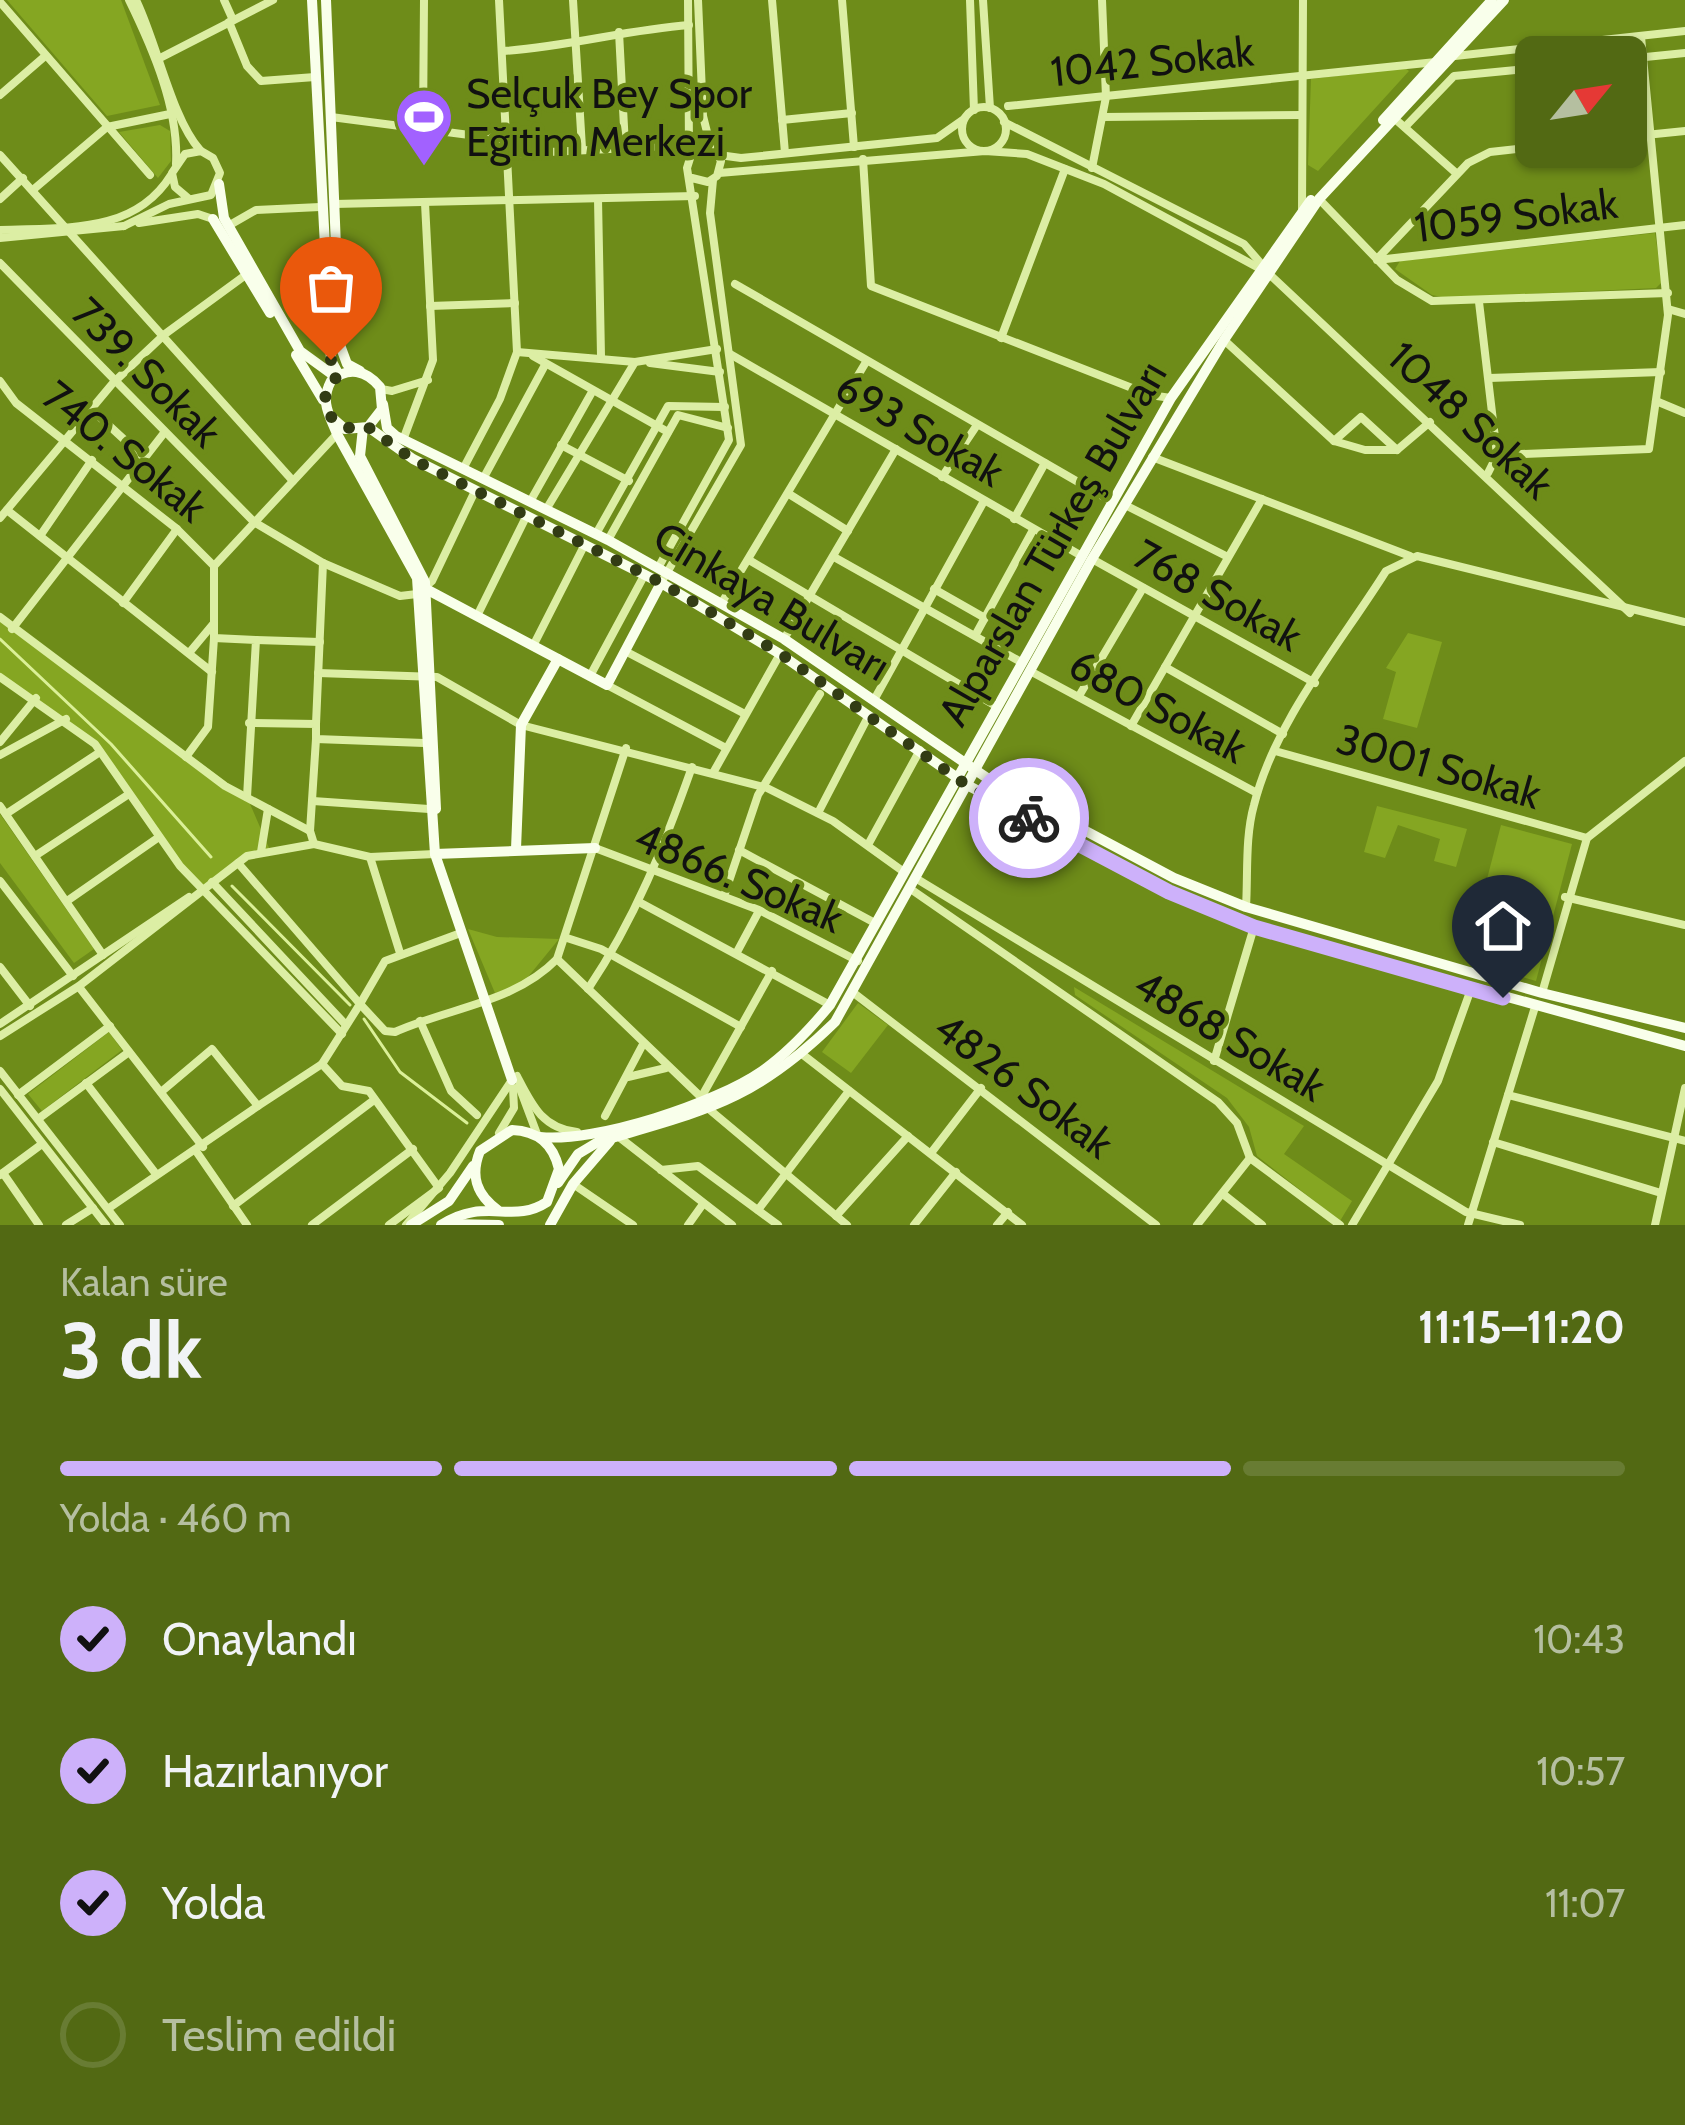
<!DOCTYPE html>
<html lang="tr">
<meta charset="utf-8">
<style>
body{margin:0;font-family:Cabin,sans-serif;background:#5c7121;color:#f1f3f6;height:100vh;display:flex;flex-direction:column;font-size:45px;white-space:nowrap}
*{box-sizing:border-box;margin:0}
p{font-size:39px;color:#b5bfa0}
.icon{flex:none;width:66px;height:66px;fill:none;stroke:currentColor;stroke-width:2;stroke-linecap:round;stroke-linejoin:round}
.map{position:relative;height:1225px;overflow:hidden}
.side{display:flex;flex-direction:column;background:#526913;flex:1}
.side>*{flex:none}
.needle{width:78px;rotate:60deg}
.buttons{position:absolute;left:1515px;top:36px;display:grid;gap:24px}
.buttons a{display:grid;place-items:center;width:132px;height:132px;border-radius:18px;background:#526913;box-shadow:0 3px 9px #0004;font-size:60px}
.pin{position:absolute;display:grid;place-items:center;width:102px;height:102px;color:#fff;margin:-123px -51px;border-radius:50% 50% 50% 0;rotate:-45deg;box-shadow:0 0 12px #0007}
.pin .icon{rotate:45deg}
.courier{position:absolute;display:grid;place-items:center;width:120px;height:120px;margin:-60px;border:9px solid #cdb1fa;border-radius:50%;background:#fff;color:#222;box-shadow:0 3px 15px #0007}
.overview em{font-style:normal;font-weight:700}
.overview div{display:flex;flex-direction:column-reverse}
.overview{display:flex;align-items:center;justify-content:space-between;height:204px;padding:0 60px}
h1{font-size:78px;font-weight:700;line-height:90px}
.bar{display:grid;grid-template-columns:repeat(4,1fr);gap:18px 12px;align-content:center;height:144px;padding:0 60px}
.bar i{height:15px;border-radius:9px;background:#687c33}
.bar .active{background:#cdb1fa}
.bar p{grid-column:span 4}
ol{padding:0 60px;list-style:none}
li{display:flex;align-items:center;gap:36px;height:132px}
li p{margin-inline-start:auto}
li .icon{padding:12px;border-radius:50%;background:#cdb1fa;color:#111;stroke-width:4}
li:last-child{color:#b5bfa0}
li i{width:66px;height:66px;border:6px solid #687c33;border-radius:50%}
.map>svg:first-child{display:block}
.green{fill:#85a622}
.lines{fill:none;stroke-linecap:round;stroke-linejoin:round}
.stream{stroke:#dbf097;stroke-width:3}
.minor{stroke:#dceea4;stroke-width:8}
.major{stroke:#f9ffeb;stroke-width:10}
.done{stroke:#323c14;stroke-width:12;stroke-dasharray:0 21.6}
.route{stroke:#cdb1fa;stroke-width:15}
.labels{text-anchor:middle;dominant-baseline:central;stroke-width:9;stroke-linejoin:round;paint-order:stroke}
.street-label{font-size:42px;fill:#111;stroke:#6e8c19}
.poi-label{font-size:42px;fill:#111;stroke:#6e8c19;text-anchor:start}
</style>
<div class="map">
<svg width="1685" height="1225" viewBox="0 0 1685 1225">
<rect width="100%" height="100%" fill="#6e8c19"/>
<g class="green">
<path d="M7 0H121L160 105 107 116Z"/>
<path d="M1405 68 1409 71 1318 171 1308 165 1311 79Z"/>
<path d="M160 125 170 131 171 161 158 178 119 132Z"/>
<path d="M1655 233 1662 282 1656 288 1446 298 1432 295 1395 269 1400 261Z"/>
<path d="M0 617 247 797 270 850 247 856 202 889 180 866 95 744 0 677Z"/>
<path d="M1408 633 1442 642 1417 728 1383 719 1396 672 1386 668Z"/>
<path d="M1377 806 1467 829 1456 867 1434 861 1440 839 1398 825 1385 858 1364 852Z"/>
<path d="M0 814 94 949 74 963 0 863Z"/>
<path d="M1501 825 1572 844 1536 981 1466 960Z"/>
<path d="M468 929 497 937 559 939 523 983 495 993Z"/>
<path d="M1074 987 1304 1126 1284 1154 1352 1201 1340 1221 1257 1156 1249 1127 1227 1098 1075 995Z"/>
<path d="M858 1003 888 1025 851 1073 822 1052Z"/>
<path d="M109 1032 122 1050 42 1111 28 1094Z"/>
</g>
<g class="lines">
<g class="stream">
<path d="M0 639 111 744 211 857"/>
<path d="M232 886 350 1005"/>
<path d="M364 1019 400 1072 467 1123"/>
</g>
<g class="minor">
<path d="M129 0C153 49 179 109 176 164"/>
<path d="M136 0C157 43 172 119 200 150"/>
<path d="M224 0 233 20"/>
<path d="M573 0 582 148"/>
<path d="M688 0 689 149"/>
<path d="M698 0 703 116 711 148"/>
<path d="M772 0 785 153"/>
<path d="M842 0 854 147"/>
<path d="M970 0 974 110"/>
<path d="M983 0 990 108"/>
<path d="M0 2 150 175"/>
<path d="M229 22 247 66 261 81 315 77"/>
<path d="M619 32 625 146"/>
<path d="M503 51C567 47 625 30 689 25"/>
<path d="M1455 56 1685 31"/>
<path d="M162 57 273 0"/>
<path d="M1626 59 1685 53"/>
<path d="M0 95 44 57"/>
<path d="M1008 106 1436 62"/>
<circle cx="984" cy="129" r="22"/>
<path d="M331 117 508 140"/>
<path d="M1103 117 1302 115"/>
<path d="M1394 118 1456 173"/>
<path d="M782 120 852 113"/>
<path d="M1004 122 1244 244 1264 267"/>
<path d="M423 127 424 0"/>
<path d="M1405 127 1454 76 1536 68"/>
<path d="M1626 137 1685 131"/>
<path d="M509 154 690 145"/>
<path d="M0 155 293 481"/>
<path d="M719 155 741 158 937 138 964 119"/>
<path d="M863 159 871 286 1150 395 1171 398"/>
<path d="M1092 168 1106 97 1102 0"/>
<path d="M719 173 985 151 1027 154 1104 184 1268 273 1630 613"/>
<path d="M34 189 107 127 170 114"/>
<path d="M0 199 23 178"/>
<path d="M598 199 601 356"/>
<path d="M1319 199 1397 280 1432 301 1668 293"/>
<path d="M334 204 695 196"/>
<path d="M1302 212 1303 0"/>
<path d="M139 223 198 214 213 219"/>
<path d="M124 226 169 204 211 195 220 173 213 158 201 151 185 154 172 173 175 187 188 198"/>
<path d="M228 226 256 210 320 207"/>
<path d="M0 230C63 227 134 235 171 175"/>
<path d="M0 238 124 226"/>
<path d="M1377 259 1468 163 1490 152 1536 147"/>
<path d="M1377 260 1685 225"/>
<path d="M0 263 254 522 323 563 400 596 417 594 432 581 475 491"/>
<path d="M735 284 1111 501"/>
<path d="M1479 302 1497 455"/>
<path d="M430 306 515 303"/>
<path d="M1668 309 1685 314"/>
<path d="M1001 338 1065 169"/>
<path d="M1224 340 1334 441 1365 450H1397L1430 422"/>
<path d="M517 352 635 362"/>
<path d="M730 354 1080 555"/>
<path d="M533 356 668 432"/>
<path d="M650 363 720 372"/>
<path d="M1489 378 1661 372"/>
<path d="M0 381 16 403 177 529 214 566"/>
<path d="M381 389 392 391 428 380"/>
<path d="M1656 401 1685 413"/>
<path d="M90 408 142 456"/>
<path d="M403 440 433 360 425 203"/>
<path d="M1334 441 1361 417 1397 450"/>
<path d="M561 445 629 481"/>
<path d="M1152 457 1410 556"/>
<path d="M463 469 500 399 517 352 499 0"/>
<path d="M1488 473 1497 455 1649 449 1668 315 1641 37"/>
<path d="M942 477 977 425"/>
<path d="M483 479 545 365"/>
<path d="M789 494 848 531"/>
<path d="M531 500 592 392"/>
<path d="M1125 505 1228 557"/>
<path d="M547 508 635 362 717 349"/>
<path d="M7 510 212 672"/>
<path d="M0 518 113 383 165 334 247 274"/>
<path d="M1014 519 1045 463"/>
<path d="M596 534 668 406 725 407"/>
<path d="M40 536 92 460"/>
<path d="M608 540 678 415 728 428"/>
<path d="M834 557 1021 662"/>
<path d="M1092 559 1315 683"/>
<path d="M749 560 996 706"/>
<path d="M658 568 729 440 687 168 692 152 715 151 721 161 717 176 708 182 692 178"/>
<path d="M661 583 741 445 710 213 713 180"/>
<path d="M934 589 985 618"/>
<path d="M123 603 177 529"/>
<path d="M721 604 866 362"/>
<path d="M477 616 527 515"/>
<path d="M0 617 225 786 310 831 314 844"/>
<path d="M214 623V566L337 434"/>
<path d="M12 629 164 433"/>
<path d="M976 634 1033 530"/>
<path d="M784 639 896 449"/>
<path d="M256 640 320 642"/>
<path d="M533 646 585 544"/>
<path d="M625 651 745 714"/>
<path d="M189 653 214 623V638L256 640 247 797"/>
<path d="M1165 667 1283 734"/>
<path d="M1030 671 1257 793"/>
<path d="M318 673 437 677 521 725 767 788 833 821 904 872"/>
<path d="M590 676 645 574"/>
<path d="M0 677 95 744 180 866 342 1034"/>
<path d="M607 685 726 748"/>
<path d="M1079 696 1143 588"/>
<path d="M874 700 984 501"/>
<path d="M249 723 316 724V739L424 743"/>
<path d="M316 724 323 563"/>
<path d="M1131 726 1262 499"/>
<path d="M0 742 36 698"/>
<path d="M1275 751 1587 838"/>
<path d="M0 755 66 719"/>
<path d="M186 757 208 727 214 638"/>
<path d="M713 773 780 654"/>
<path d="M313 801 429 809"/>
<path d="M0 806 103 955"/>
<path d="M818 813 869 715"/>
<path d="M6 814 100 752"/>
<path d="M310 831 316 739"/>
<path d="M869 843 920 750"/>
<path d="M595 848 759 910 858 961"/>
<path d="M739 850 875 923"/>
<path d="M261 852 268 809"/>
<path d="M35 856 129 794"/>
<path d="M370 857 400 953"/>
<path d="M238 863 360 1004 322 1064"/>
<path d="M917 879 1466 1212 1520 1225"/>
<path d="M0 881 73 976"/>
<path d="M212 882 346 1025"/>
<path d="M912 890 1218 1102 1237 1123 1250 1158 1340 1225"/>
<path d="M724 896 758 795 820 694"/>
<path d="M1565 897 1685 925"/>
<path d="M67 901 159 837"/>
<path d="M639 902 830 1005"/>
<path d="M1246 907C1248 874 1245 837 1254 805 1275 721 1340 644 1386 571L1417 556 1685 622"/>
<path d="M458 934 385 961 360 1004 385 1031 395 1032C451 1007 514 1003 557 959L626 748"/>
<path d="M567 938 601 949 741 1027"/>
<path d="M737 952 759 911"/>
<path d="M557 959 703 1099"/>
<path d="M0 967 30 1006"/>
<path d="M79 987 203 1147"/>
<path d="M588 989C635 919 664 846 692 767"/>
<path d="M1542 993 1587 838 1685 761"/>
<path d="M855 994 1156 1225"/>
<path d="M420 1021 451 1091 477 1115"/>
<path d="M0 1024 189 897"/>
<path d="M0 1036 79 986 247 856 314 844 370 857 435 854"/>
<path d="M802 1054 1022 1225"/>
<path d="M1214 1061 1254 927"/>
<path d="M0 1071 120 1225"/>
<path d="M517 1076C532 1105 542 1128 577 1132"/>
<path d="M628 1077 666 1068"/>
<path d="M86 1083 156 1174"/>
<path d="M519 1086 537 1134"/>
<path d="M0 1089 106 1225"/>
<path d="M161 1092 212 1049 258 1106 322 1064 342 1086 369 1091 439 1188 389 1225"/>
<path d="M18 1095 110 1026"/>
<path d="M1508 1095 1685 1141"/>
<path d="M702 1096 772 971"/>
<path d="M710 1110 847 1225"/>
<path d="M605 1116 642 1046"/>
<path d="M38 1119 129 1052"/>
<path d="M499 1133 514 1108 513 1088"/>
<path d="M619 1137 732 1225"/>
<path d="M1493 1142 1661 1193"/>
<path d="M196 1151 247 1225"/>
<path d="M931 1153 981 1088"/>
<path d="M661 1170 698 1166 778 1225"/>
<path d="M3 1173 39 1225"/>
<path d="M0 1175 42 1144"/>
<path d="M573 1184 633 1225"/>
<path d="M1223 1194 1262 1225"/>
<path d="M233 1206 374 1100"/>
<path d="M109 1208 258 1106"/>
<path d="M758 1210 849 1091"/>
<path d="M836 1216 908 1136"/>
<path d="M66 1225 93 1208"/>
<path d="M312 1225 413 1149"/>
<path d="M406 1225 450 1173 512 1080"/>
<path d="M688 1225 703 1204"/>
<path d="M914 1225 956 1172"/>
<path d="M997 1225 1008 1212"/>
<path d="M1197 1225 1250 1158"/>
<path d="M1352 1225 1438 1081 1471 989"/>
<path d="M1468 1225 1535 1007"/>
<path d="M1655 1225 1685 1088"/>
</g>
<g class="major">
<path d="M312 0 331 360 339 375"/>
<path d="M326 0 340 345 347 364 360 371"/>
<path d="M1383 120 1492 0"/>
<path d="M219 184 224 218 300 351 333 375"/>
<path d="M213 219 270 313"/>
<path d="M296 355 323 400"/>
<path d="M383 404 387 428 396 436 608 540 784 639 990 780 1174 878 1246 907 1542 993 1685 1028"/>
<path d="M330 416 345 429 368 427 382 409 380 387C366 370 348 366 331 381 320 402 329 414 337 434L417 578 435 854 512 1080"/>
<path d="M368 427 413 459 661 583 780 654 969 786 1169 892 1254 927 1685 1046"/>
<path d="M363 428 360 456 425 582 436 809"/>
<path d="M426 589 607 685 661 583"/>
<path d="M516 849 521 725 558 659"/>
<path d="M435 854 595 848"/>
<path d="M540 1137C596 1143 716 1103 762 1071 788 1053 810 1029 830 1005L1171 398 1311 200"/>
<path d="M558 1183 578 1154 598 1142C705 1110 752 1103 835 1022L1092 559 1224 340 1319 199 1504 0"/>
<path d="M450 1224 499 1225"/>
<path d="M411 1225 449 1201 473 1166"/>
<path d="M441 1225C486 1196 512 1225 547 1202L559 1169C553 1144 538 1131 512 1130L480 1151C470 1176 476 1195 499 1211"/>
<path d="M550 1225 573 1184 610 1141"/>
</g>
</g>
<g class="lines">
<path class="done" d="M331 360 339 375C321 390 321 407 337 424L356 430 368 427 412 459 662 583 781 654 968 786 1029 818"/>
<path class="route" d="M1029 818 1169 892 1254 927 1503 998"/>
</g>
<defs>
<symbol id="stadium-pin" viewBox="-11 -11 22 30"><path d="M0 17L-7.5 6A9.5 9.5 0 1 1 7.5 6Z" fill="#a261ff" stroke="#6e8c19"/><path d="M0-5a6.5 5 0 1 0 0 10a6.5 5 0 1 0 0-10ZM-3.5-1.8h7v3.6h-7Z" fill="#fff"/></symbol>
</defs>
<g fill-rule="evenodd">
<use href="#stadium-pin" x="391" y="84" width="66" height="90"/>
</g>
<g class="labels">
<g class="street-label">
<text transform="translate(1152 61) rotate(-6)">1042 Sokak</text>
<text transform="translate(1516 215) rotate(-7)">1059 Sokak</text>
<text transform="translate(147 372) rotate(45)">739. Sokak</text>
<text transform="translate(1471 420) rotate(43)">1048 Sokak</text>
<text transform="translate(920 429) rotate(30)">693 Sokak</text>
<text transform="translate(125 451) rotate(39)">740. Sokak</text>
<text transform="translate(1052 543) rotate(-60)">Alparslan Türkeş Bulvarı</text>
<text transform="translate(1218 595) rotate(29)">768 Sokak</text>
<text transform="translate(772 601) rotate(31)">Cinkaya Bulvarı</text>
<text transform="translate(1158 706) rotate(28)">680 Sokak</text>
<text transform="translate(1439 766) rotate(16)">3001 Sokak</text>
<text transform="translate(739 877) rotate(23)">4866. Sokak</text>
<text transform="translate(1230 1035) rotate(31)">4868 Sokak</text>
<text transform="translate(1024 1085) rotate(37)">4826 Sokak</text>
</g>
<g class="poi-label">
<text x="466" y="93">Selçuk Bey Spor<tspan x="466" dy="48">Eğitim Merkezi</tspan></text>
</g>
</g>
</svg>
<div class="buttons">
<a><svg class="needle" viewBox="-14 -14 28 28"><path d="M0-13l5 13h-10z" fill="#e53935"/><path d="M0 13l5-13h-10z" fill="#b5bfa0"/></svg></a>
</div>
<div class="pin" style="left:331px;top:360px;background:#ea580c"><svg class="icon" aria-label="bag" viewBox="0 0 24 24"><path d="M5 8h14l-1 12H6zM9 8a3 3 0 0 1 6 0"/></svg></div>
<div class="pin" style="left:1503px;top:998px;background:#1f2937"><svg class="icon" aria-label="home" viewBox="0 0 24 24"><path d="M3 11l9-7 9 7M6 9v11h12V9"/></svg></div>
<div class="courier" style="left:1029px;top:818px"><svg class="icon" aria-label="bike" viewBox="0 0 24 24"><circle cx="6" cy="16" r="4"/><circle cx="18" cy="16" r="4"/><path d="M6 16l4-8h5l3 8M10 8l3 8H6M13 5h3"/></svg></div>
</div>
<section class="side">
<div class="overview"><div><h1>3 dk</h1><p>Kalan süre</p></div><em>11:15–11:20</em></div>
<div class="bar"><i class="active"></i><i class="active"></i><i class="active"></i><i></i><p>Yolda · 460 m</p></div>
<ol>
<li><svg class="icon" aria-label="check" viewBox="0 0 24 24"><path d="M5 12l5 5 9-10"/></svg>Onaylandı<p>10:43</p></li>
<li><svg class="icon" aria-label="check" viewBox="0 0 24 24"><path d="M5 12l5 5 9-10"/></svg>Hazırlanıyor<p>10:57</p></li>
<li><svg class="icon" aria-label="check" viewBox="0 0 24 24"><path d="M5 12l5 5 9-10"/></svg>Yolda<p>11:07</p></li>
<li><i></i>Teslim edildi</li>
</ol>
</section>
